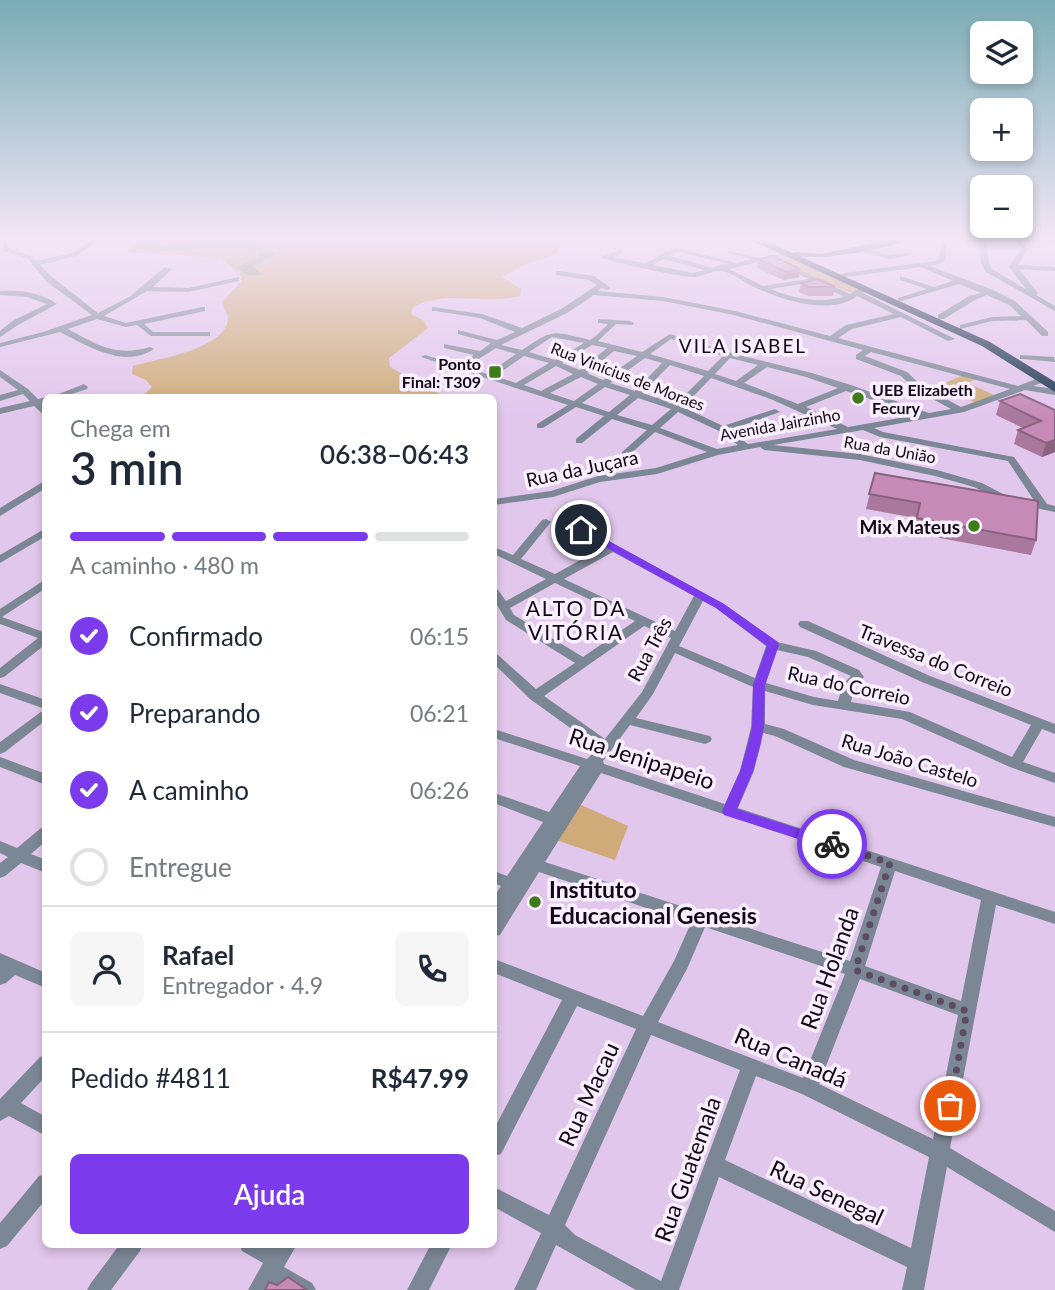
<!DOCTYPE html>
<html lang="pt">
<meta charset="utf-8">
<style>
body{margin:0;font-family:Lato,sans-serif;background:#f6f6f7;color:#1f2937;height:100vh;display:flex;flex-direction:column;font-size:26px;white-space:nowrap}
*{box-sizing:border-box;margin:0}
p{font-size:23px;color:#747a83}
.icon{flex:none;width:38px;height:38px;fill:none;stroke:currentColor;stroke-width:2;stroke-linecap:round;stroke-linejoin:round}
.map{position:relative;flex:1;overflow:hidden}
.sheet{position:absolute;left:42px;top:394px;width:455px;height:854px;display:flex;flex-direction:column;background:#fff;border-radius:10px;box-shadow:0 4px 10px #0003}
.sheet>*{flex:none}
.buttons{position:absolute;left:970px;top:21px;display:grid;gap:14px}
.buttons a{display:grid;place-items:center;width:63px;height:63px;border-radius:10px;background:#fff;box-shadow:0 4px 10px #0003;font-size:35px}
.pin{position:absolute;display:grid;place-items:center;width:60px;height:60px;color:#fff;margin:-30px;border:4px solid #fff;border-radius:50%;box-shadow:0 2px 7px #0007}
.courier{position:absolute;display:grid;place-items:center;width:70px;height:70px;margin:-35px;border:5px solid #7c3aed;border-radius:50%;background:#fff;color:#222;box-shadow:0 2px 9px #0007}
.summary em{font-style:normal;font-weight:600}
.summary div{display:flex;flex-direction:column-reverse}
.summary{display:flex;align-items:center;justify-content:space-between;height:119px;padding:0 28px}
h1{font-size:46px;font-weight:600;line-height:52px}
.bar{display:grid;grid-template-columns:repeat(4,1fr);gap:10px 7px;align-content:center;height:84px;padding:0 28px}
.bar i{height:9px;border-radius:5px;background:#e0e1e3}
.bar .current{background:#7c3aed}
.bar p{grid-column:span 4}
.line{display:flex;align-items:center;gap:18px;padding:0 28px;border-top:2px solid #e0e1e3}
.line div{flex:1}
.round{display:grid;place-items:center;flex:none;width:74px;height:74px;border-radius:10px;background:#f6f6f7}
ol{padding:0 28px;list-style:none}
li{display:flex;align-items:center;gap:21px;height:77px}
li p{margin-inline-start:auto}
li .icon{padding:7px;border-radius:50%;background:#7c3aed;color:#fff;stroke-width:4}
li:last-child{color:#747a83}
li i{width:38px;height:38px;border:4px solid #e0e1e3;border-radius:50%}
.button{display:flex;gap:14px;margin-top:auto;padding:14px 28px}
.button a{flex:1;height:80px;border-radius:10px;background:#7c3aed;color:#fff;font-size:28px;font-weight:600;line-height:80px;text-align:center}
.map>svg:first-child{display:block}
.green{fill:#ceab79}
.water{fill:#769d66}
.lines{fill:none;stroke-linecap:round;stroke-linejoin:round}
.minor{fill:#7c8796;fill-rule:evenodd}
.major{fill:#374a63;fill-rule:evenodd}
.highway{fill:#1f3451;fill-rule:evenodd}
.wall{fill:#a9789d}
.shaded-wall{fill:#8a617f}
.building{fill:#c58bb6;stroke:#8a617f;stroke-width:2}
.route{fill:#7c3aed}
.done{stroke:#5b4c61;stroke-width:7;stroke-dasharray:0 12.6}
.poi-dot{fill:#3e7c1a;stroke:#faeffe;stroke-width:2.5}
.labels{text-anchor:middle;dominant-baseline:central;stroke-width:7;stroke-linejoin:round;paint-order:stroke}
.far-poi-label{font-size:16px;font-weight:bold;fill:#130916;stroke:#faeffe;text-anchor:end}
.far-street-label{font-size:16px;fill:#130916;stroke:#faeffe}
.far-quarter-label{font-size:19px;letter-spacing:2px;fill:#130916;stroke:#faeffe}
.street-label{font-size:19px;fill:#130916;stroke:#faeffe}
.poi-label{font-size:19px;font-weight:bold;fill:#130916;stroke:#faeffe;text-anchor:end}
.neighbourhood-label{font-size:21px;letter-spacing:2px;fill:#130916;stroke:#faeffe}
.near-street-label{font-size:23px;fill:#130916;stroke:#faeffe}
.near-poi-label{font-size:23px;font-weight:bold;fill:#130916;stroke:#faeffe;text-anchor:start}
</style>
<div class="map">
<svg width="1055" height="1290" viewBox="0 0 1055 1290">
<rect width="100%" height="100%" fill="#e2c7ec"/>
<g class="green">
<path d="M128 237H559L562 242 556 254 519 267 502 277 521 289 520 296C485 305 446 289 413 307L411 314 423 320 428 328 389 358 390 367 445 397 295 395 141 397 152 387 146 380 132 374 133 366C155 359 229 349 228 317 227 312 223 307 222 302L241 282V276L221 258 128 252 131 247Z"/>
<path d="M787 257 856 288 857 291 851 293 774 259Z"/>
<path d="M966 374 980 377 968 383 996 396 976 403 940 385Z"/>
<path d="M579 804 628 826 615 860 556 840Z"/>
</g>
<path class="water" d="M135 237H148L159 246 249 243 277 253 254 266 261 275H248L236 268 258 257 260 252C218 238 174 260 131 247L141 243Z"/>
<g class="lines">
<g class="minor">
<path d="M96 237H104L76 256 40 265 53 278 98 313 129 297 165 267 172 269 153 287 188 288 239 277V281L188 292 147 291 104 316 126 323 202 307H205V311L144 324 153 332H210V336H151L137 325 126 327 97 319 68 329C98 345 115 357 150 347L154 349C124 369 88 346 60 332L0 347V343L43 332 92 315 47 282 27 258 4 251 2 240H6L9 249 31 256 37 261 72 253Z"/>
<path d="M824 237H849L809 243 806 241Z"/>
<path d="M942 237H948L945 260 940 264 930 266 993 290 1015 301 1048 332V336H1042L1026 320 992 321 960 329V325L992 317 1021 316 1009 305 987 295 975 300 944 319H938V315L969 296 981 293 959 284 898 302V298L927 289 900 280V276L934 287 953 281 921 267 845 277 841 275 845 273 936 261 939 259Z"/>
<path d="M979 237H985L989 263 992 269 1027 290 1009 267 1022 248 1013 237 1055 239V243L1024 242 1028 248 1018 265 1055 267V271L1019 269 1038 293 1036 295 1055 306V311L986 272 981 263Z"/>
<path d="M858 247 889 255 907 253 910 255 889 259 856 250V248Z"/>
<path d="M677 248 736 263 752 259 728 253V251L759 258 787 253V255L729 269 763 286 808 279 783 266V264L785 263 850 294 861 287H867V291L863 293 955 339 948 341 901 317 852 329 838 338 1018 386 1041 377H1047V381L1033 386 1055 389V395L1025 390 964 412 874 428 883 432 1014 457 1047 504 1055 506V512L1002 501 974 487 935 476 860 460 764 450 760 447 718 455 657 474 600 482 553 497 494 505V499L551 491 598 476 656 468 707 452 655 432 628 456H622V452L647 430 612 419 582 443H576V439L604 416 576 407 543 428H537V424L568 405 421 357 425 355 459 365 474 355 444 348V344L480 351 491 343 458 334V330L497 340 515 332 480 318 435 311H432V307L482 314 522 328 561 309 597 285 589 280 556 275V271H559L594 276 611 288 607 290 601 288 598 291 663 297 735 311 830 336 846 325 894 314 857 296C829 317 778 299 750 285 742 281 730 271 721 271 713 270 703 276 695 277 685 278 610 262 601 257L621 249 624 251 623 252 612 257 645 263 658 257 659 255ZM678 252 730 264 720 265 713 268 670 256ZM664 259 705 270 692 273 653 265ZM815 282 844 297C818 303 795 299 770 289ZM594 295 663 301 734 315 863 350 856 355V359L901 376 916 390 951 409 929 413 851 385 812 373 731 353 670 334 642 352 598 341 616 324 633 325 634 323 630 321 598 319V323L608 324 597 335 590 340C552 331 555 328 522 350L501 345 567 313ZM552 337 584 343 555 360 529 352ZM671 339 723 356 708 371 650 354ZM592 345 607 348 580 370 562 363ZM496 348 516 354 487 374 466 367ZM614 351 637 356 603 380 587 373ZM871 352 1010 389 961 407 922 386 907 372 865 356ZM524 356 549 363 516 383 495 376ZM645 358 662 363 635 391 610 383ZM730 358 758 365 736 381 715 374ZM670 365 704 376 676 404 642 393ZM556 366 573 374 541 391 524 385ZM767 367 806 377 838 388 798 404 744 383ZM581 377 598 384 574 401 550 393ZM711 378 773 400 837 429 748 444 729 430 780 412 775 409 723 426 683 407ZM605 387 630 395 609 412 582 403ZM846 391 917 415 848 427 806 407ZM638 398 671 409 652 425 617 415ZM678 412 719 431 738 445 717 449 660 428ZM863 430 880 437 1008 461 1035 502 1009 497 982 483 937 470 860 454 773 445Z"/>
<path d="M0 291C19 289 42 293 57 304L18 325 0 337V331L12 321 47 304 27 297 0 295Z"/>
<path d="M1020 355 1054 357 1055 362 1023 359H1020Z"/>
<path d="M0 370 28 389 38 399 46 397V403L42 404 46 408V417L34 406 0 414V408L30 401 23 394 0 401V395L18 390 0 377Z"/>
<path d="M84 384 88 387 87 389 63 397H51Z"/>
<path d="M46 480V488L0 516V508Z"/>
<path d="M546 519 551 522 521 559 555 574 604 547 576 530 581 527 585 528 724 604 777 642 816 651 859 670 864 677 855 686 851 702 910 712 1012 757 1031 725 922 682 800 627 798 624 800 621H808L930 676 1055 724V734L1042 729 1023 762 1055 773V783L1010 767 902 719 813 705 765 691V724L784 729 854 760 1055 817V827L844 767 775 736 763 733 754 771 738 808 1055 912V924L996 905 950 1148 1055 1211V1232L947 1167 924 1290H902L907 1267 719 1177 679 1290H636L556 1245 536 1290H514L541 1233 494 1207V1187L549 1215 636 1029 577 1006 501 1154 494 1156V1129L562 1000 494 973V959L643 1016 674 961 691 923 539 872 500 935 494 936V897L501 886 494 883V871L507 876 543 822 494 803V793L549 812 580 766 494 738V729L587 759 598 748 530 699 494 664V654L498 655 536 689 575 663 506 620 494 600V589L498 590 506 601 546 579 494 554V547L513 555 542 520ZM613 552 694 596 675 631 564 579ZM555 583 635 621 583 657 514 615 510 608ZM703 601 716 608 766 646 755 678 679 646ZM644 626 671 638 642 692 605 739 544 696ZM777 650 808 657 851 676 843 684 838 701 814 697 766 683ZM675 653 753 687 751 727 740 771 725 804 604 764 603 761 630 725 705 744 710 742 712 739 710 736 636 718 653 694ZM601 773 881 867 850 961 545 862ZM895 871 981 900 961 1001 865 966ZM705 927 845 974 803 1078 658 1022 687 969ZM860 979 958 1015 933 1139 819 1084ZM651 1035 740 1070 661 1281 575 1235 565 1225ZM756 1076 802 1094 929 1157 911 1248 725 1160Z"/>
<path d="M46 528V536L0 563V555Z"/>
<path d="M46 579V588L2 617 46 633V644L4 677 0 678V668L38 638 0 624V609Z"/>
<path d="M0 684 46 700V720L5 752 0 754V742L45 709 0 693Z"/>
<path d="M0 757 46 774V785L0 767Z"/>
<path d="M46 827V841L31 854 46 860V873L21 863 5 876 0 878V863L8 857 0 853V841L17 848 41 828Z"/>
<path d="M0 953 46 973V988L15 975 6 983 0 985Z"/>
<path d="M46 1055V1076L21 1103 46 1117V1136L9 1116 0 1121V1099L40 1057Z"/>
<path d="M46 1174V1199L7 1246 0 1249V1223L39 1176Z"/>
<path d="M120 1244H143L140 1251 111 1290H87L91 1283Z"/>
<path d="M239 1244H269L274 1247 275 1244H297L284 1267 312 1283 316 1290H284L274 1285 271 1290H248L263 1263 242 1251Z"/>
<path d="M431 1244H452L429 1290H407Z"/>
</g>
<path class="major" d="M900 237H917C896 247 811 264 792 254L796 252 822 254Z"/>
<path class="highway" d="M744 237H757L990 342 1055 382V392L982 346Z"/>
</g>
<g class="wall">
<path d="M759 259 799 277 783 280 757 268Z"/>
<path d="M801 283 835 287 833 296H808L799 292Z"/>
<path d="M1000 401 1055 410V452L1042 457 1014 444 1018 430 1023 428 996 415Z"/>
<path d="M875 473 1036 540 1031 555 913 533 916 518 866 509Z"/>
</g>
<g class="shaded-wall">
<path d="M800 269 799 277 783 280 785 272Z"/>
<path d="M1055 440V452L1042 457 1046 443Z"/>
</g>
<g class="building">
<path d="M773 256 800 269 785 272 759 259Z"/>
<path d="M818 279 835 287H809L801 283Z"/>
<path d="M1020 394 1055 410V440L1046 443 1018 430 1041 421 1000 401Z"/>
<path d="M875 473 1038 501 1036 540 917 518 920 503 869 494Z"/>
<path d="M288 1277 307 1290H265L269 1282 277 1285Z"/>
</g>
<linearGradient id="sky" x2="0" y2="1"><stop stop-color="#7aabb4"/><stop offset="0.57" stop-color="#f2e6f6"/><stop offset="1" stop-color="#f2e6f6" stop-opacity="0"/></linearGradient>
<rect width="1055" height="418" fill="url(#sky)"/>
<path class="route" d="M578 528H585L724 604 778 642 779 645 765 685 764 727 760 747 753 771 737 809 837 841V848H827L724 815 722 811 740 771 747 747 752 727 753 685 767 646 716 608 578 532Z"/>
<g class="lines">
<path class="done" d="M832 844 890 863 855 970 967 1011 950 1106"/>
</g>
<g class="poi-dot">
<rect x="488" y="365" width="14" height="14" rx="3.5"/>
<circle cx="858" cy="398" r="7"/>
<circle cx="974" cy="526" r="7"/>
<circle cx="535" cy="902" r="7"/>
</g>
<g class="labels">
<g class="far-poi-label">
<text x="481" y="363">Ponto<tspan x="481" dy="18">Final: T309</tspan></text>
<text x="872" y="389" text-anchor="start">UEB Elizabeth<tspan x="872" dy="18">Fecury</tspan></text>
</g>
<g class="far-street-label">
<text transform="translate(628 376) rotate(21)">Rua Vinícius de Moraes</text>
<text transform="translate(780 424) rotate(-10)">Avenida Jairzinho</text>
<text transform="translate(890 449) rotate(10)">Rua da União</text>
</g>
<g class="far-quarter-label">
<text x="743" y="345">VILA ISABEL</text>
</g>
<g class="street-label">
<text transform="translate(582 468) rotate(-12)">Rua da Juçara</text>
<text transform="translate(649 649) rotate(-61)">Rua Três</text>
<text transform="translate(936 660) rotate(22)">Travessa do Correio</text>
<text transform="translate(849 685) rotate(12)">Rua do Correio</text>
<text transform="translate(910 760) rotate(17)">Rua João Castelo</text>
</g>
<g class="poi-label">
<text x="960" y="526">Mix Mateus</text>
</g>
<g class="neighbourhood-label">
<text x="576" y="607">ALTO DA<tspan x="576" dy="24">VITÓRIA</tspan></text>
</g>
<g class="near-street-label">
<text transform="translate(642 758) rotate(18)">Rua Jenipapeio</text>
<text transform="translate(829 968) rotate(-70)">Rua Holanda</text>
<text transform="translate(791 1057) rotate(23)">Rua Canadá</text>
<text transform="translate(588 1094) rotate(-65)">Rua Macau</text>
<text transform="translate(687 1169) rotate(-70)">Rua Guatemala</text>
<text transform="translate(827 1192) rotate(25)">Rua Senegal</text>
</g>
<g class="near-poi-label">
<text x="549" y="889">Instituto<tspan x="549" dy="26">Educacional Genesis</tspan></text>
</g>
</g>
</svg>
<div class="buttons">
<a><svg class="icon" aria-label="layers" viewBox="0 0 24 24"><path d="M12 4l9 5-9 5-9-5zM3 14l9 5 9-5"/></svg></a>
<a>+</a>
<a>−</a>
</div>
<div class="pin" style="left:950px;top:1106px;background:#ea580c"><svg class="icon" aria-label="bag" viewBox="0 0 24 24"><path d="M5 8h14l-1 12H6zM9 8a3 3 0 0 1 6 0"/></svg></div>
<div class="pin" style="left:581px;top:530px;background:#1f2937"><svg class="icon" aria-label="home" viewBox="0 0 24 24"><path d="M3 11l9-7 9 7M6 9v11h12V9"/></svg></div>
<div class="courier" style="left:832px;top:844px"><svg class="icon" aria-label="bike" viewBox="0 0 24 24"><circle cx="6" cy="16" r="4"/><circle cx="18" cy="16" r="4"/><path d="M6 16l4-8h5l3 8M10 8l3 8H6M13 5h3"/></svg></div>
<section class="sheet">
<div class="summary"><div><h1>3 min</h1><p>Chega em</p></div><em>06:38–06:43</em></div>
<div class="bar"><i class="current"></i><i class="current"></i><i class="current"></i><i></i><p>A caminho · 480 m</p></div>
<ol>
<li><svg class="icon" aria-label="check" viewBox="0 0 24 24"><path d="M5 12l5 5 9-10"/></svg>Confirmado<p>06:15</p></li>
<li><svg class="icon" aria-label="check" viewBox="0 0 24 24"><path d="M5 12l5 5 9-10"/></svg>Preparando<p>06:21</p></li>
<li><svg class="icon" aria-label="check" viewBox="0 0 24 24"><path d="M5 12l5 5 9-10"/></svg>A caminho<p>06:26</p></li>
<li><i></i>Entregue</li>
</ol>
<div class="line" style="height:126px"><a class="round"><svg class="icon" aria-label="person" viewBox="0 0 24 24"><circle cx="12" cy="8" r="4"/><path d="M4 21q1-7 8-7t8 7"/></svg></a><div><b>Rafael</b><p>Entregador · 4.9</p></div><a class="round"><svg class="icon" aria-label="phone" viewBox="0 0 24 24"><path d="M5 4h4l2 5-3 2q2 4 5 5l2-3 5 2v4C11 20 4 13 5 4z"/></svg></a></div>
<div class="line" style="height:91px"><div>Pedido #4811</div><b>R$47.99</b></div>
<div class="button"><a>Ajuda</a></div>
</section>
</div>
